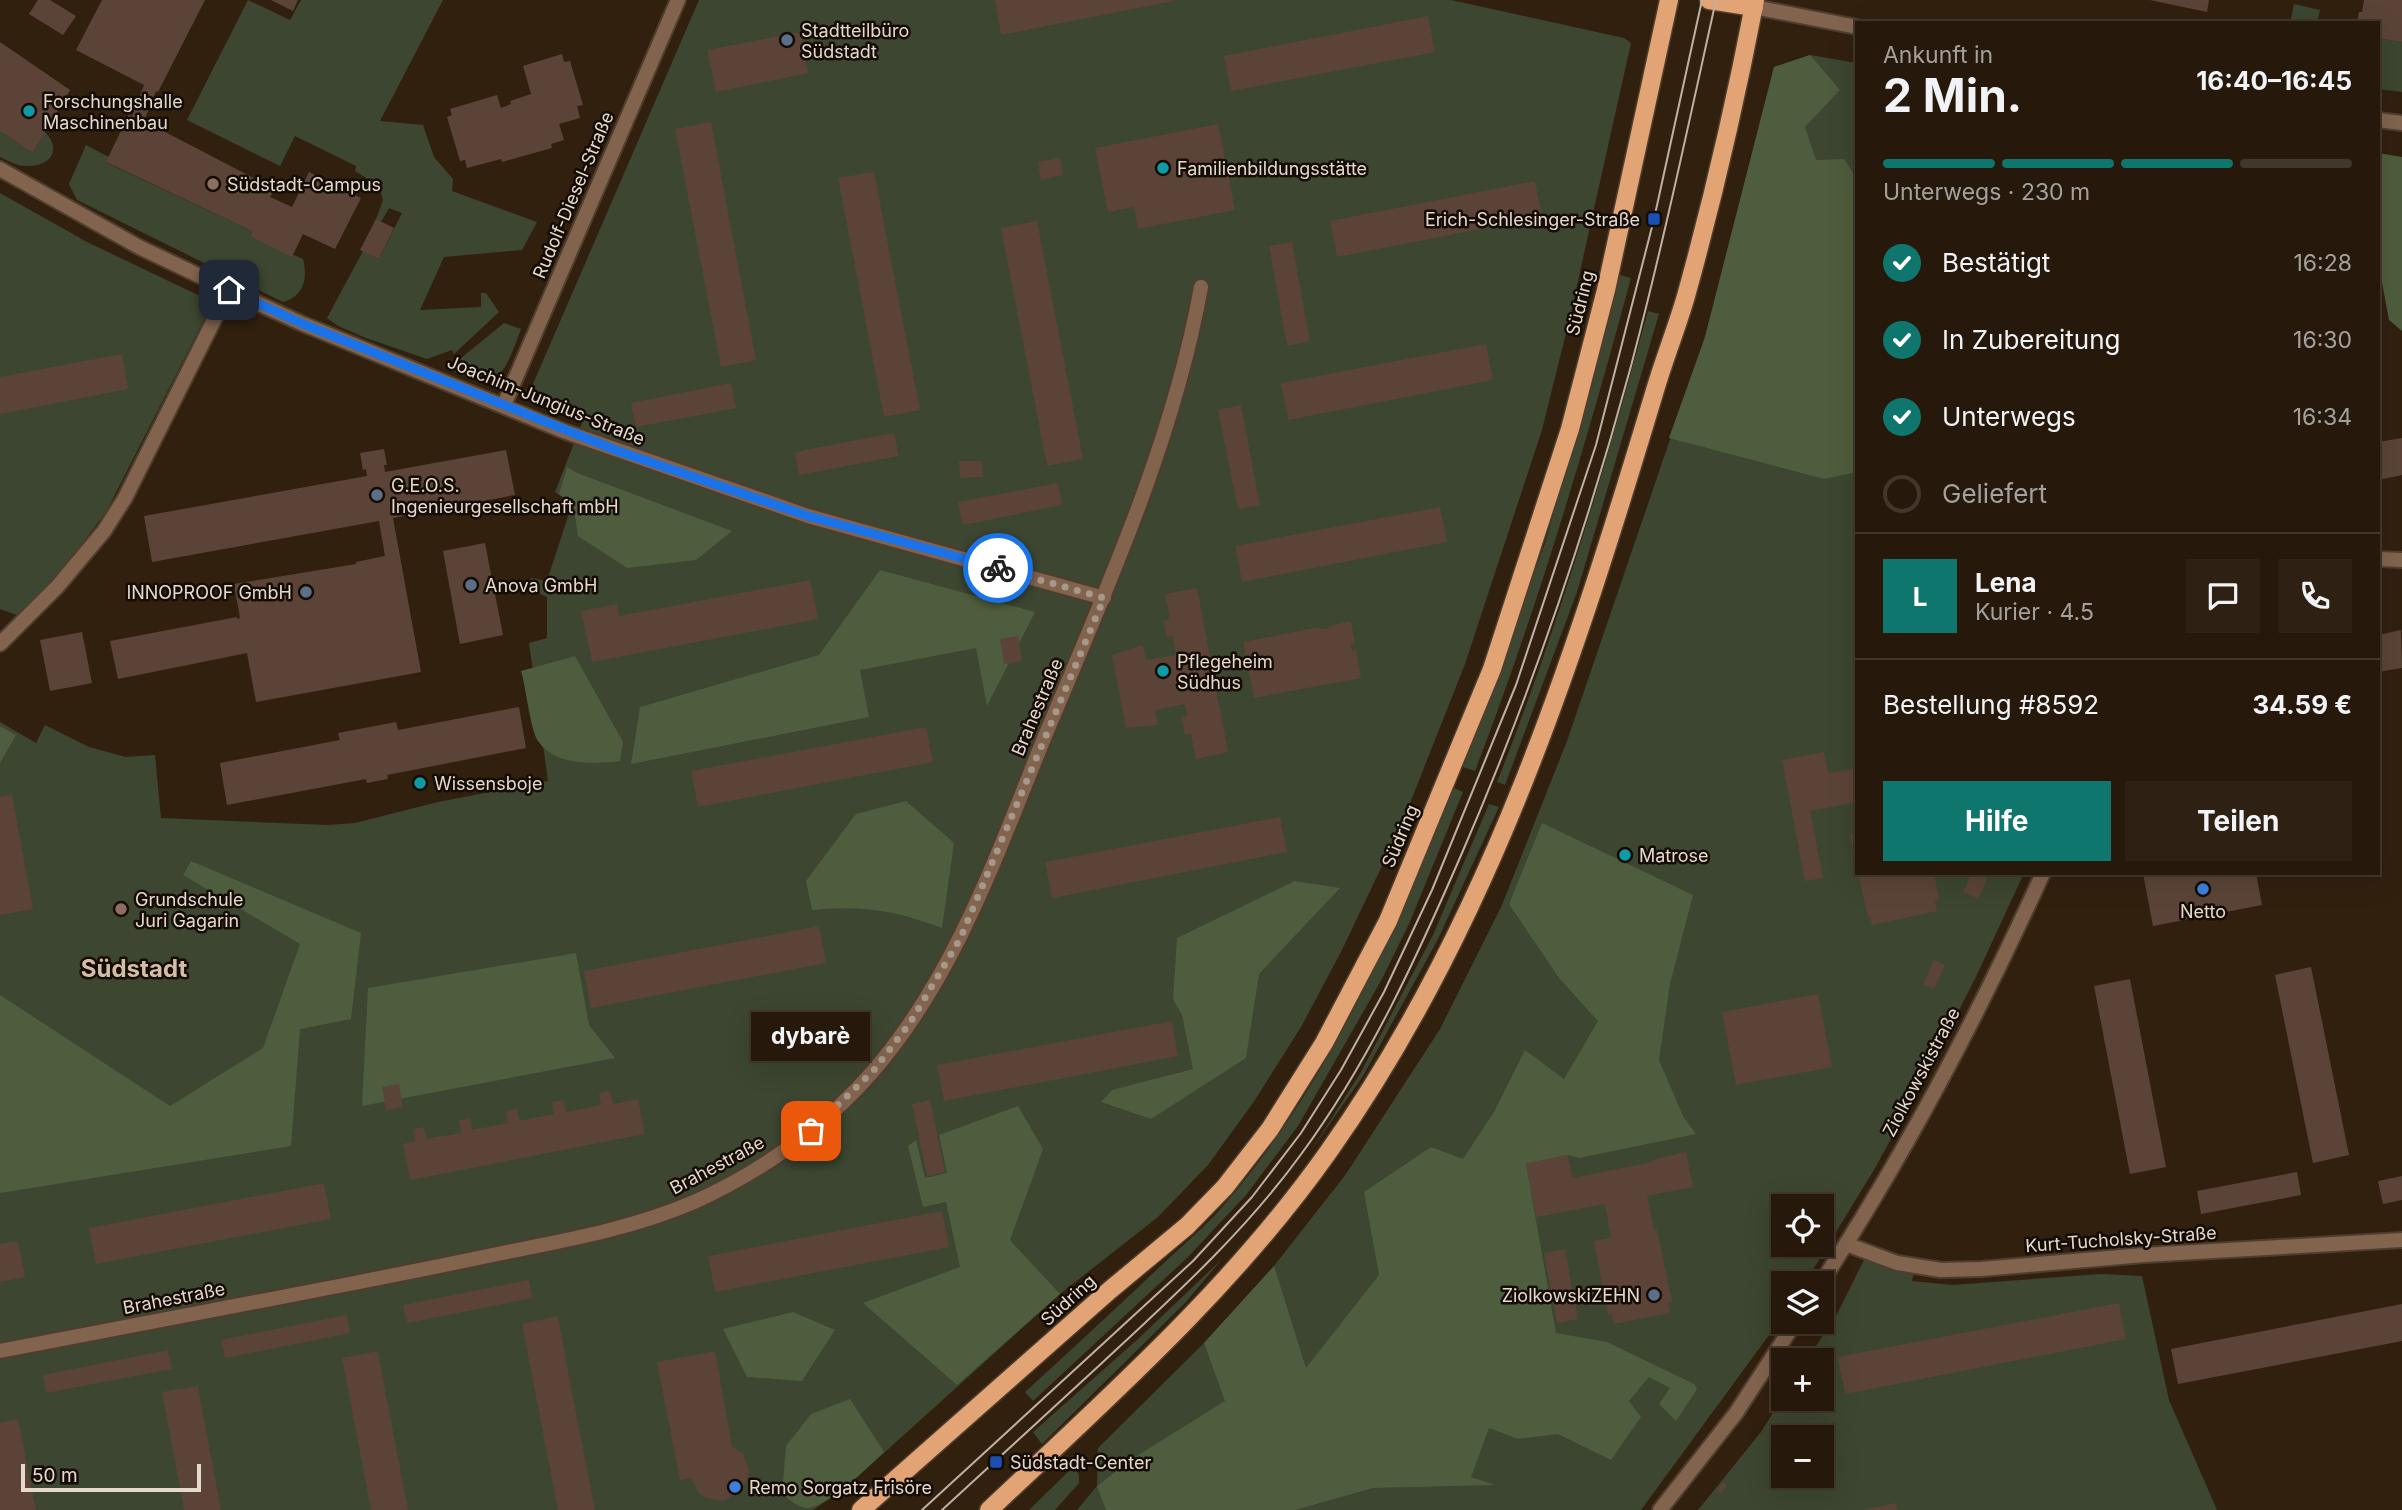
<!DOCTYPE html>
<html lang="de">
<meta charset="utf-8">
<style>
body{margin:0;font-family:Inter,sans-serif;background:#2e2114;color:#f1f3f6;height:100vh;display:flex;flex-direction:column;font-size:26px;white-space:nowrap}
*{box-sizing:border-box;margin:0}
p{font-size:23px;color:#a4a09d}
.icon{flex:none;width:38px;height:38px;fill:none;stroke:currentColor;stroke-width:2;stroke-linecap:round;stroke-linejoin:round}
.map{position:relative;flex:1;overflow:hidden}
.details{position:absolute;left:1855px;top:21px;width:525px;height:854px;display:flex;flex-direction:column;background:#26180b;border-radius:0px;box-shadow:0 7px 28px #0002,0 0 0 2px #42372c}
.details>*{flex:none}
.controls{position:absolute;left:1771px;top:1194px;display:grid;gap:14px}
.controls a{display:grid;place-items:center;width:63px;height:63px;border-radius:0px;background:#26180b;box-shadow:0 7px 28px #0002,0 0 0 2px #42372c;font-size:35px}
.scale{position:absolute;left:21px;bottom:18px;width:180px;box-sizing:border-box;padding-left:7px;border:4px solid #e5d9ce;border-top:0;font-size:19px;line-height:24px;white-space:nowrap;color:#e5d9ce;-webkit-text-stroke:5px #140c05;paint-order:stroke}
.pin{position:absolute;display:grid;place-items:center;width:60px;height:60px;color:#fff;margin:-30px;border-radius:14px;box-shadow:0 4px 10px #0006}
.courier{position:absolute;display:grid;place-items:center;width:70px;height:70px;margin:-35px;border:5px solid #1a73e8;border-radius:50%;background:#fff;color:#222;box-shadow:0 2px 9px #0007}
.bubble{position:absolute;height:49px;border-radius:0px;background:#26180b;box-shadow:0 7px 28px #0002,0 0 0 2px #42372c;font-size:23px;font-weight:700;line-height:49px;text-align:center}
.summary em{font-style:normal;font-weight:700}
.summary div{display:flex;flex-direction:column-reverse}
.summary{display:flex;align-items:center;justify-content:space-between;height:119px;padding:0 28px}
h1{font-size:46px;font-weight:700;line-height:52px}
.bar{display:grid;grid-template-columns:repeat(4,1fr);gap:10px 7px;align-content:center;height:84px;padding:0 28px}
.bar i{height:9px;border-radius:5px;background:#42372c}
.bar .current{background:#0f766e}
.bar p{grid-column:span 4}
.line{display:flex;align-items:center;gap:18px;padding:0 28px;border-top:2px solid #42372c}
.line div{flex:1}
.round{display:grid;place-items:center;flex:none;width:74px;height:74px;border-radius:0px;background:#2e2114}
ol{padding:0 28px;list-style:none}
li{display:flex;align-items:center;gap:21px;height:77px}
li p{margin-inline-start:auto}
li .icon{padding:7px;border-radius:50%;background:#0f766e;color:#fff;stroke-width:4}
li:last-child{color:#a4a09d}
li i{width:38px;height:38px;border:4px solid #42372c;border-radius:50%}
.cta{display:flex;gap:14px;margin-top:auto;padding:14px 28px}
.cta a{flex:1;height:80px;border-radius:0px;background:#0f766e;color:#fff;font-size:28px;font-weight:700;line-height:80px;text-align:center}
.cta a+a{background:#2e2114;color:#f1f3f6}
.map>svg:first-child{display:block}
.green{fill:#3c4630;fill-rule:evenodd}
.forest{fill:#4e5d3d}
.building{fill:#5b4437}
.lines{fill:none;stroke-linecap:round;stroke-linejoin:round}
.minor-casing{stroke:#4f3e2e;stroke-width:18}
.primary-casing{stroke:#4f3e2e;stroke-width:21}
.minor{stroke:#82644e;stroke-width:14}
.primary{stroke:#e2a375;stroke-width:18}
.tram{stroke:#beb1a4;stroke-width:2}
.done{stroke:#a6988b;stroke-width:7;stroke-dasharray:0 12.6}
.route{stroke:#1a73e8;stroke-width:9}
.service-dot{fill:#5c6f8a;stroke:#140c05;stroke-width:2.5}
.culture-dot{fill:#0f9aa8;stroke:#140c05;stroke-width:2.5}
.education-dot{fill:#8d6e63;stroke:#140c05;stroke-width:2.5}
.transit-dot{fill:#1a4fb4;stroke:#140c05;stroke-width:2.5}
.shop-dot{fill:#3f7fe0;stroke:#140c05;stroke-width:2.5}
.labels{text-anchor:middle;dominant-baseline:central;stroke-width:5;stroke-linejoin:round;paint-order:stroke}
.poi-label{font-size:18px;fill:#e5d9ce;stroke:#140c05;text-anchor:start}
.street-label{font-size:18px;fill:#e5d9ce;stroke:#140c05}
.district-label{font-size:24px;font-weight:bold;fill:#d4bda8;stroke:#140c05}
</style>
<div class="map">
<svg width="2402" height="1510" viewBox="0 0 2402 1510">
<rect width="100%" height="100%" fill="#32200f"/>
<g class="green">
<path d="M248 0 290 20 301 0H443L380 121 423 125 434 157 453 179 452 191 537 222 522 250 444 257 420 310 481 307V293H486L499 312 454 354 452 350 427 359 366 338 338 326 327 318 363 251 379 259 402 213 389 208 381 222 376 219 383 200 379 186 355 171 356 166 295 136 280 166 187 120Z"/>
<path d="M699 0H1451L1624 38 1631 43 1569 321 1542 430 1465 664 1401 826 1341 952 1301 1027 1255 1100 1208 1165 1158 1217 1060 1294 845 1488 813 1510H0V722L36 743 45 725 89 747 126 757 155 755 161 818 327 825 355 823 438 802 548 781 529 643 547 638V597L529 589 531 578 547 581 572 504 555 492 585 415 537 396 533 384Z"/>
<path d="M2294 4 2320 10 2317 23H2290Z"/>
<path d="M2382 39 2402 42V92L2378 89Z"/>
<path d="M1810 55 1857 63V873H2024L1975 979 1916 1093 1875 1168 1805 1283H1783V1316L1641 1510H1077L1097 1486 1098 1448 1204 1343 1274 1266 1346 1174 1440 1029 1502 905 1567 741 1705 337 1774 67ZM1783 1206H1822V1244H1783Z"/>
<path d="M0 131 33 153 45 132C63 151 49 167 26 166 17 166 8 161 0 157Z"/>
<path d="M86 145 109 157 107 163 252 231 250 236 303 259C308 278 304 296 283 302L77 200 69 184Z"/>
<path d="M0 193 87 242 200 296 209 310 106 512 64 567 19 616 0 609Z"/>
<path d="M1620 275 1631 278C1586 445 1537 610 1475 771L1463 767 1546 540Z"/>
<path d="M1648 311 1659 314 1577 592 1505 785 1497 782C1558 628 1604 471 1648 311Z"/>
<path d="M504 323 521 329C515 344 504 383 485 382 475 382 462 374 453 371L455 363Z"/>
<path d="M1454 788 1463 792 1409 924 1382 979 1298 1126 1246 1195 1188 1257 1033 1401 1025 1392C1073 1348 1121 1304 1168 1259 1186 1242 1206 1226 1222 1207 1328 1086 1392 935 1454 788Z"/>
<path d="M1489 804 1499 807 1438 939 1363 1076 1310 1152 1361 1072 1433 935Z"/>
<path d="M1865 1258 1914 1271 1912 1281 1952 1285 2101 1274 2142 1276 2169 1400 2217 1510H1698L1761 1432 1783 1397 1822 1398V1360H1807L1837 1314ZM1783 1437H1822V1475H1783Z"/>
<path d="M1221 1260 1186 1302 1042 1444 1033 1432 1138 1339Z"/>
<path d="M1074 1466 1079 1475V1483L1055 1510H1029Z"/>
</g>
<g class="forest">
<path d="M1810 55 1840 90 1805 127 1816 160 1844 159 1857 179V472L1824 479 1669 438 1705 337 1774 67Z"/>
<path d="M2378 153 2402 157V331L2389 320 2378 261Z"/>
<path d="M567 467 577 473 732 531 696 560 627 568 578 536 573 504 559 494Z"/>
<path d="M880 570 1035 612 987 706 976 648 860 670 869 717 631 764 640 707 819 655Z"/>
<path d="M575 656 623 742 620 761C593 764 555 766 538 741 530 729 526 687 521 671Z"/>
<path d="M0 726 16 735 0 763Z"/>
<path d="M906 801 954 843 942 928C895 910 861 905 812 910L806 881 856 814Z"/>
<path d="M1542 823 1693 895 1670 984 1659 1060 1684 1118 1696 1134 1579 1158 1568 1155 1526 1164 1556 1333 1607 1342 1694 1384 1697 1389 1676 1421 1659 1404 1670 1388 1649 1377 1629 1401 1641 1417 1611 1460 1558 1434 1518 1439 1489 1428 1471 1477 1495 1485 1373 1488 1295 1510H1106L1097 1486 1135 1457 1225 1401 1204 1343 1274 1266 1306 1368 1379 1275 1364 1192 1431 1147 1463 1159 1494 1112 1525 1050 1564 1079 1598 1021 1559 978 1509 904Z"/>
<path d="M191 861 361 933 351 1019 300 1029 291 1146 0 1193V995L170 1106 263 1048 300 944 183 875Z"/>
<path d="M1295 881 1340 888 1259 974 1246 1058 1151 1119 1101 1102 1112 1090 1193 1069 1182 1015 1173 999 1177 938Z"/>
<path d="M576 953 589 1025 615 1058 362 1106 368 988Z"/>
<path d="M1018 1106 1043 1149 1010 1240 1060 1294 957 1385 863 1303 960 1267 946 1202 923 1207 908 1146 916 1140 925 1178 947 1173 939 1135Z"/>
<path d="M793 1312 835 1330 802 1381 747 1377 723 1329Z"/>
<path d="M850 1399 884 1452C869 1466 825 1510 805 1508 796 1506 788 1499 782 1493L786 1446 811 1414Z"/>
</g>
<g class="building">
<path d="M38 0H50L76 16 63 35 29 14Z"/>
<path d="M102 0H205L158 92 156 91 144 121 275 189 270 197 292 207 309 172 361 198 335 249 303 234 292 257 250 236 252 231 106 162 129 114 132 116 144 85 76 50Z"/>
<path d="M271 0H298L293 11Z"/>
<path d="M995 0H1174V1L1001 35Z"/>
<path d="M2150 0H2209L2207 12Z"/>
<path d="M2364 0H2402V42L2382 39 2381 42H2378V23H2357L2359 12H2362Z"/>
<path d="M1428 16 1435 52 1231 91 1224 56Z"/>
<path d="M800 32 808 73 716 92 707 50Z"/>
<path d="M0 42 70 90 33 153 0 131Z"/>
<path d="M562 54 564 62 570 61 583 105 577 106 580 118 559 124 564 140 551 144 552 148 502 162 501 159 467 168 465 160 460 161 447 117 452 115 450 109 497 95 501 108 511 104 510 101 531 94 523 66Z"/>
<path d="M711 122 756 360 721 367 675 129Z"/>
<path d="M1218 124 1235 210 1138 229 1134 207 1108 212 1095 148Z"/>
<path d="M1060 158 1063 175 1041 180 1038 162Z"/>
<path d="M874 172 920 410 884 417 838 178Z"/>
<path d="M1535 181 1542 217 1337 257 1330 221Z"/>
<path d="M376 219 394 228 379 259 360 250Z"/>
<path d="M1037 221 1083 459 1047 466 1001 228Z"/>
<path d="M1292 242 1310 341 1287 346 1269 246Z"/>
<path d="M1486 344 1493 380 1288 420 1281 383Z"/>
<path d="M122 354 128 389 0 414V377Z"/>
<path d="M731 383 736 408 636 427 631 403Z"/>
<path d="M1241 405 1260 505 1238 509 1218 410Z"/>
<path d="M894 433 899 456 799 475 795 452Z"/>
<path d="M2402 438V475L2378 480V442Z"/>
<path d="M384 449 387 465H384L385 472 506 450 515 495 393 518 421 672 256 702 247 653 118 679 110 641 237 617V619L240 618 234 584 356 564V562L385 556 379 521 152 562 144 516 367 476 366 469 363 470 360 453Z"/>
<path d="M959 461H982L983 477 960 478Z"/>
<path d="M1058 483 1062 505 963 525 958 502Z"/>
<path d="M1440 507 1447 542 1242 582 1235 546Z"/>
<path d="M485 543 503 635 460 644 443 551Z"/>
<path d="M810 580 818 619 592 662 581 611 617 604 619 616Z"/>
<path d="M1197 588 1228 752 1196 759 1191 734 1185 735 1181 717 1188 716 1185 704 1155 710 1158 725 1126 728 1112 655 1143 645 1146 660 1176 655 1173 636 1167 637 1163 621 1170 619 1165 594Z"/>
<path d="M1351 621 1355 643 1350 644 1352 651 1356 650 1361 678 1254 698 1243 642 1319 627 1320 629 1329 628V626Z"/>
<path d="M2401 630 2402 668 2378 672V635Z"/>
<path d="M82 632 92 683 50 691 40 640Z"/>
<path d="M1018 636 1022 661 1004 664 1000 639Z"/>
<path d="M519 707 526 748 387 775 388 779 377 781 367 783 366 779 227 805 220 763 340 740 338 733 396 722 398 730Z"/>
<path d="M926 727 933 762 698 807 691 771Z"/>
<path d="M1824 752 1828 773 1857 768V802L1810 811 1823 878 1805 881 1782 760Z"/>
<path d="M12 795 33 909 0 915V797Z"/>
<path d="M1280 817 1287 852 1052 898 1045 862Z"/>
<path d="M1857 833V861H1856L1850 834Z"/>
<path d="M1858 873H1934L1939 899 1935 900 1937 911 1872 925 1870 916 1868 917Z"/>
<path d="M1972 873 1987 879 1978 899 1963 892Z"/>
<path d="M2143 873H2256L2262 905 2153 926Z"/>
<path d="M819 926 826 963 591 1008 584 971Z"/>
<path d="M1934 960 1945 965 1934 989 1923 984Z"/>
<path d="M2311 967 2349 1155 2313 1163 2275 975Z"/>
<path d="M2130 979 2166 1167 2130 1174 2094 986Z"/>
<path d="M1818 994 1832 1067 1736 1085 1722 1012Z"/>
<path d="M1172 1021 1178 1056 944 1101 937 1065Z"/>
<path d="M399 1084 403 1107 386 1110 382 1087Z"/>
<path d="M610 1091 613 1104 638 1099 645 1134 410 1180 403 1144 415 1141 413 1129 424 1127 426 1139 461 1133 459 1120 470 1118 472 1130 508 1123 506 1111 517 1109 519 1121 554 1114 552 1102 563 1100 566 1112 601 1105 599 1093Z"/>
<path d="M930 1100 945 1172 927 1176 912 1104Z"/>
<path d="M1686 1152 1693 1187 1647 1196 1654 1230 1657 1229 1672 1302 1668 1303 1670 1313 1614 1324 1612 1314 1608 1315 1594 1241 1611 1238 1605 1204 1536 1217 1526 1163 1568 1155 1572 1178 1653 1162 1652 1160Z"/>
<path d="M2297 1172 2301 1195 2201 1214 2197 1191Z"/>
<path d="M2402 1176V1200L2383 1204 2378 1181Z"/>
<path d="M324 1183 331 1219 96 1264 89 1228Z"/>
<path d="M942 1211 949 1247 715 1292 708 1256Z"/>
<path d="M18 1241 25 1277 0 1282V1244Z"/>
<path d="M1565 1249 1578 1319 1557 1323 1544 1253Z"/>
<path d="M529 1280 532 1298 407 1323 403 1305Z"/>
<path d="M2119 1303 2126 1339 1845 1394 1838 1357Z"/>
<path d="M2402 1304V1341L2178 1384 2171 1349Z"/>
<path d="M347 1315 350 1333 225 1358 221 1340Z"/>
<path d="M558 1316 569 1377 595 1510H558L522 1324Z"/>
<path d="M168 1350 172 1369 46 1393 43 1375Z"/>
<path d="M378 1351 382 1374 408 1510H371L342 1358Z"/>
<path d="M715 1351 732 1446 743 1454 749 1471 748 1478 741 1491 723 1501 707 1498 699 1493 691 1478 680 1480 657 1362Z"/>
<path d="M198 1386 202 1409 221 1510H184L162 1392Z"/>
<path d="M18 1419 36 1510H0V1423Z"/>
<path d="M1723 1482 1727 1485 1721 1493 1717 1490Z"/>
<path d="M1896 1503 1897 1510H1868L1867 1509Z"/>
</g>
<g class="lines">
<defs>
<g id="minor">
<path d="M1754 7 1857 27"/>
<path d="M2378 120 2402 123"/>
<path d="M0 169 139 247 229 290 303 324 566 432 808 516 1104 598"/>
<path d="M504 405 678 0"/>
<path d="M2378 559 2402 560"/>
<path d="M0 644 57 587 104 531 125 498 229 290"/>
<path d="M1846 1244 1897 1263 1941 1270 1981 1269 2144 1255 2402 1240"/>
<path d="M1821 1283C1906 1153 1979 1014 2043 873"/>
<path d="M0 1351C115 1329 230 1306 344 1285 400 1274 456 1263 512 1251 573 1239 636 1227 694 1202 761 1172 826 1126 874 1070 956 975 998 851 1045 736 1106 590 1173 443 1201 287"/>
<path d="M1660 1510 1736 1413 1796 1321"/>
</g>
<g id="primary">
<path d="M1709 0 1754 7"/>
<path d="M861 1510 1110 1290 1187 1226 1225 1187 1270 1129 1324 1043 1388 921 1492 669 1570 429 1606 290 1669 0"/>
<path d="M989 1510C1109 1397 1234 1286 1329 1151 1491 922 1576 653 1656 387 1665 357 1677 327 1686 296 1713 199 1736 99 1755 0"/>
</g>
</defs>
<use href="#minor" class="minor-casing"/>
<use href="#primary" class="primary-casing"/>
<use href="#minor" class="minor"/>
<use href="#primary" class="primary"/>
<g class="tram">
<path d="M922 1510 1193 1261 1252 1197 1301 1133 1341 1070 1384 992 1432 890 1516 685 1596 445 1654 219 1702 0"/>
<path d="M942 1510C996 1461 1049 1411 1103 1362 1174 1296 1245 1232 1302 1153 1369 1062 1417 957 1462 853 1530 696 1586 532 1631 366 1663 245 1689 122 1716 0"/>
</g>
</g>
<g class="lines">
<path class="done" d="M811 1131 874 1070 910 1023 960 939 1104 598 998 568"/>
<path class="route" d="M229 290 303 324 618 451 808 516 998 568"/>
</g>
<g class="service-dot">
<circle cx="787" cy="40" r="7"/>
<circle cx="377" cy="495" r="7"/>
<circle cx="471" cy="585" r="7"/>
<circle cx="306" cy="592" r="7"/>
<circle cx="1654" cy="1295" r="7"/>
</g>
<g class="culture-dot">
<circle cx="29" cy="111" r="7"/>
<circle cx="1163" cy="168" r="7"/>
<circle cx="1163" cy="671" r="7"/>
<circle cx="420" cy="783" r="7"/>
<circle cx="1625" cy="855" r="7"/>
</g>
<g class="education-dot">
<circle cx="213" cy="184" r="7"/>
<circle cx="121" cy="909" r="7"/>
</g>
<g class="transit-dot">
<rect x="1647" y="212" width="14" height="14" rx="3.5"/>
<rect x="989" y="1455" width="14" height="14" rx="3.5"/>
</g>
<g class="shop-dot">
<circle cx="2203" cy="889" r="7"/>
<circle cx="735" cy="1487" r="7"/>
</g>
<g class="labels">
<g class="poi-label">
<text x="801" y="30">Stadtteilbüro<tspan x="801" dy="21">Südstadt</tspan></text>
<text x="43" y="101">Forschungshalle<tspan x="43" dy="21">Maschinenbau</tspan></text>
<text x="1177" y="168">Familienbildungsstätte</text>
<text x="227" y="184">Südstadt-Campus</text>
<text x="1640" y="219" text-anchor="end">Erich-Schlesinger-Straße</text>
<text x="391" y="485">G.E.O.S.<tspan x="391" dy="21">Ingenieurgesellschaft mbH</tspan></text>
<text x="485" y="585">Anova GmbH</text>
<text x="292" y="592" text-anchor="end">INNOPROOF GmbH</text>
<text x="1177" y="661">Pflegeheim<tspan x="1177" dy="21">Südhus</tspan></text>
<text x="434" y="783">Wissensboje</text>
<text x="1639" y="855">Matrose</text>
<text x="135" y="899">Grundschule<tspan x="135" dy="21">Juri Gagarin</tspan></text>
<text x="2203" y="911" text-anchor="middle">Netto</text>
<text x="1640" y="1295" text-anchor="end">ZiolkowskiZEHN</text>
<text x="1010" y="1462">Südstadt-Center</text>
<text x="749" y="1487">Remo Sorgatz Frisöre</text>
</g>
<g class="street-label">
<text transform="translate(573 195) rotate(-67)">Rudolf-Diesel-Straße</text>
<text transform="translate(1580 303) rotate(-76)">Südring</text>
<text transform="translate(546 400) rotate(22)">Joachim-Jungius-Straße</text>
<text transform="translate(1037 707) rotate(-67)">Brahestraße</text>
<text transform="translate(1400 836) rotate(-67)">Südring</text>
<text transform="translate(1921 1072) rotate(-62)">Ziolkowskistraße</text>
<text transform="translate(717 1165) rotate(-28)">Brahestraße</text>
<text transform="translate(2121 1239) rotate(-4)">Kurt-Tucholsky-Straße</text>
<text transform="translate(174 1298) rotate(-11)">Brahestraße</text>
<text transform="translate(1068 1300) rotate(-42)">Südring</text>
</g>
<g class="district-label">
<text x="134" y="968">Südstadt</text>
</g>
</g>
</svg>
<div class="controls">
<a><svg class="icon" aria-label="locate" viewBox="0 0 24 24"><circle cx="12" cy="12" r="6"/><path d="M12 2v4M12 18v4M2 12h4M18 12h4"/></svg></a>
<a><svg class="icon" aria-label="layers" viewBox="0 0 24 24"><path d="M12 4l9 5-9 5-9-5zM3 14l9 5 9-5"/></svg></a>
<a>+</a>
<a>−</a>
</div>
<div class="scale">50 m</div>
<div class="pin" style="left:811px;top:1131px;background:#ea580c"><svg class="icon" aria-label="bag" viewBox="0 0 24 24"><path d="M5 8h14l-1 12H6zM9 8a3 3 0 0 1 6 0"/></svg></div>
<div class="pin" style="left:229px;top:290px;background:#1f2937"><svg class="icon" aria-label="home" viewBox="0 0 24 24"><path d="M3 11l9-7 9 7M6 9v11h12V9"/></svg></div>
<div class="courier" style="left:998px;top:568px"><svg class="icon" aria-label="bike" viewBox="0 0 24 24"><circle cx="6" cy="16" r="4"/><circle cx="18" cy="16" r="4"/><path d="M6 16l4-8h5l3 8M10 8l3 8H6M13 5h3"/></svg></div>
<div class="bubble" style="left:751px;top:1012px;width:119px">dybarè</div>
<section class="details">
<div class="summary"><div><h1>2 Min.</h1><p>Ankunft in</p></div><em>16:40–16:45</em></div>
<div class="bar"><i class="current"></i><i class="current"></i><i class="current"></i><i></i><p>Unterwegs · 230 m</p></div>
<ol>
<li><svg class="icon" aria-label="check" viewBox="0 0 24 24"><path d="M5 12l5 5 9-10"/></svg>Bestätigt<p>16:28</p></li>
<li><svg class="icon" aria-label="check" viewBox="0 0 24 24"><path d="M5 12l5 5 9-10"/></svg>In Zubereitung<p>16:30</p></li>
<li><svg class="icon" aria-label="check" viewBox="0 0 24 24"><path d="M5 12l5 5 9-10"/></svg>Unterwegs<p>16:34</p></li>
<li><i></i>Geliefert</li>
</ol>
<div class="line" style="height:126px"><b class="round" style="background:#0f766e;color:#fff">L</b><div><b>Lena</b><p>Kurier · 4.5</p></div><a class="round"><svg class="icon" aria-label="chat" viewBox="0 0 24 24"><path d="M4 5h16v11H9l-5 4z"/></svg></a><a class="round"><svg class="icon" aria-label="phone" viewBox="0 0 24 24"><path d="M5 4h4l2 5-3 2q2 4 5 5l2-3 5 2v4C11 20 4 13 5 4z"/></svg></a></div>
<div class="line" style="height:91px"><div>Bestellung #8592</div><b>34.59 €</b></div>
<div class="cta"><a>Hilfe</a><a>Teilen</a></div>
</section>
</div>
